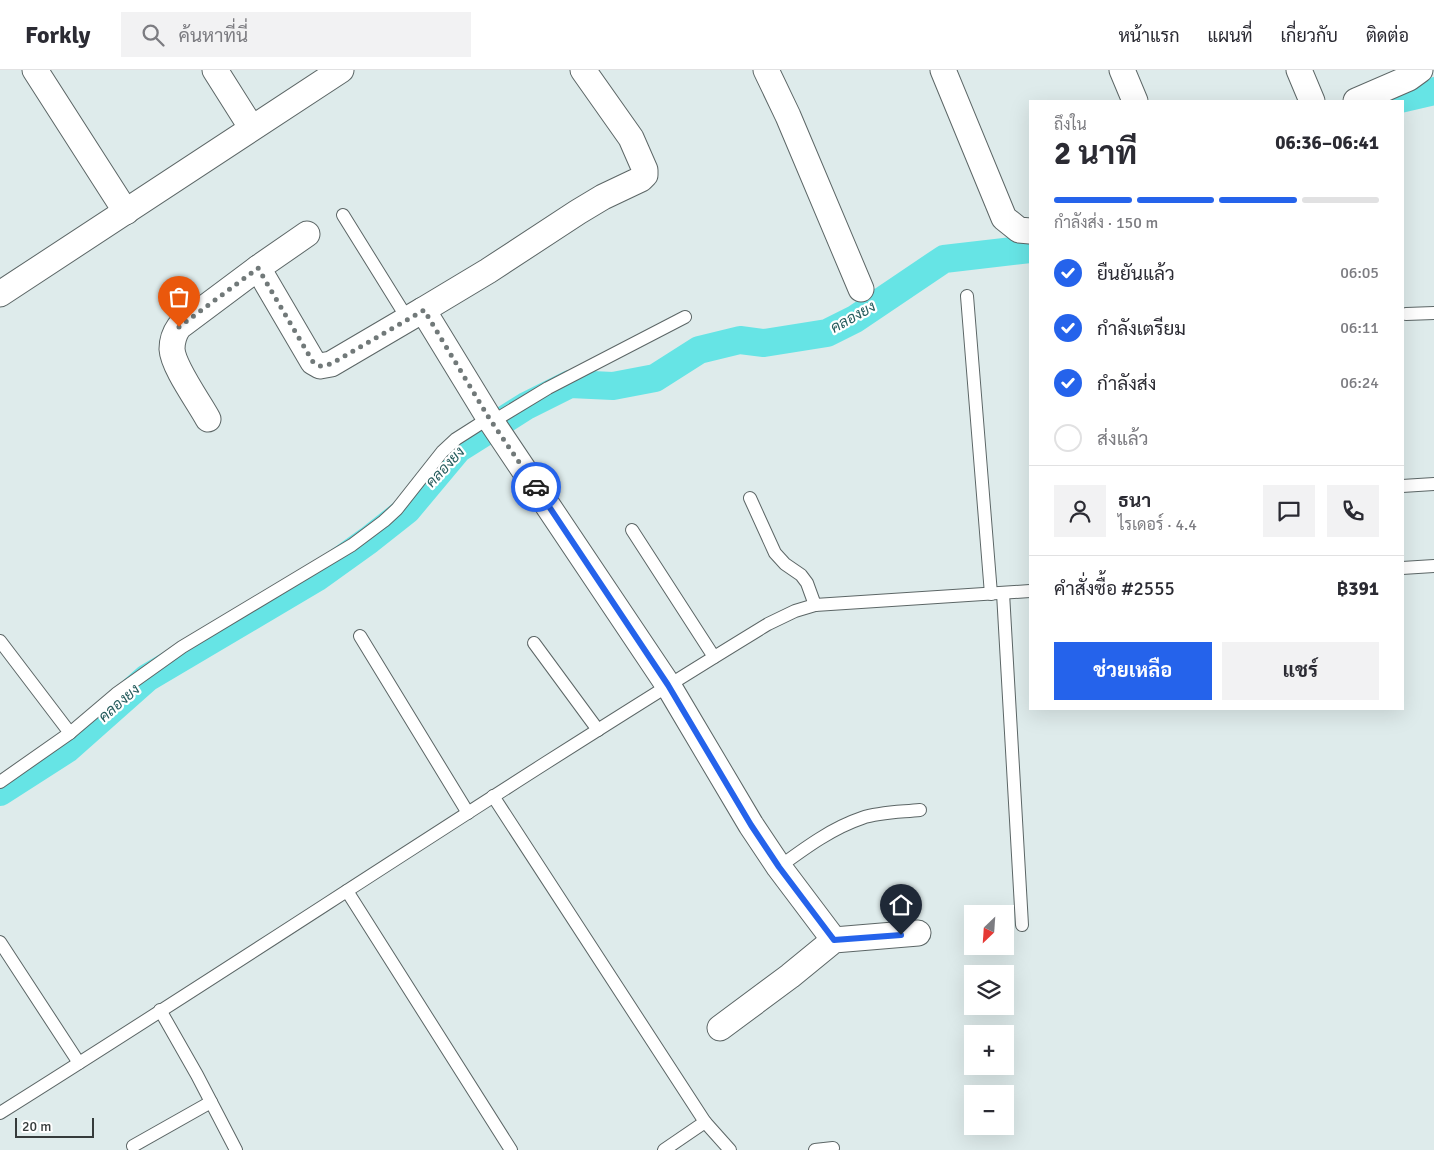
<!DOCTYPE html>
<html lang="th">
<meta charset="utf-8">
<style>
body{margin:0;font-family:Signika,Sarabun,sans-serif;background:#f2f2f3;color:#2b2b33;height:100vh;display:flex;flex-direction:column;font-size:19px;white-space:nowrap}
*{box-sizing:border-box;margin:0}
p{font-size:16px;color:#7c7c81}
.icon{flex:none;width:28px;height:28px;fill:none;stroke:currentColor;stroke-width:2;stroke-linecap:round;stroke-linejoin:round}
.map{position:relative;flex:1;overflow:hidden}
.sheet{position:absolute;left:1029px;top:30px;width:375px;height:610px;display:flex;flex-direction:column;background:#fff;border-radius:0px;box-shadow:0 5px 20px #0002}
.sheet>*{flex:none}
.needle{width:32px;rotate:205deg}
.controls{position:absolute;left:964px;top:835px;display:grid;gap:10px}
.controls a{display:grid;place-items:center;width:50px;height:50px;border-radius:0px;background:#fff;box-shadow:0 5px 20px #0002;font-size:25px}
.scale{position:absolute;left:15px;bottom:12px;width:79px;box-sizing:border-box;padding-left:5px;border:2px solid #363b3b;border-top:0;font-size:14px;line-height:18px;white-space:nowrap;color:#363b3b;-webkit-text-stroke:4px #fff;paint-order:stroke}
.pin{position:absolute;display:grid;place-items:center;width:42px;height:42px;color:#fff;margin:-51px -21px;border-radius:50% 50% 50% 0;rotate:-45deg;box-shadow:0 0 5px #0007}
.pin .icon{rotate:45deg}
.courier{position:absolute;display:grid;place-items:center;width:50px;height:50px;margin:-25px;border:4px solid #2563eb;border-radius:50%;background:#fff;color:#222;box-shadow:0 1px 6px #0007}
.head em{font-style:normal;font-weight:700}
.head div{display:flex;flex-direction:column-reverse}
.head{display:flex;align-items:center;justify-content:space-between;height:85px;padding:0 25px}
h1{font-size:32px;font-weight:700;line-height:38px}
.bar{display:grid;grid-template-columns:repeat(4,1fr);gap:8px 5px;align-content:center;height:60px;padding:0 25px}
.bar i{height:6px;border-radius:4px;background:#e1e1e2}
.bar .on{background:#2563eb}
.bar p{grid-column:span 4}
.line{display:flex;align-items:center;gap:12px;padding:0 25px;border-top:1px solid #e1e1e2}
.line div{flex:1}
.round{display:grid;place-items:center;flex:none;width:52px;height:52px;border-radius:0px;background:#f2f2f3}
ol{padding:0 25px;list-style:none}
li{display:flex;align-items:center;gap:15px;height:55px}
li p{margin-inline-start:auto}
li .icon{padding:5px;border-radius:50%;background:#2563eb;color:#fff;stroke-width:4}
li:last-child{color:#7c7c81}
li i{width:28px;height:28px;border:2px solid #e1e1e2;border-radius:50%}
.button{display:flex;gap:10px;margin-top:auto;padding:10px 25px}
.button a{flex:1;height:58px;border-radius:0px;background:#2563eb;color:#fff;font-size:20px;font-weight:700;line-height:58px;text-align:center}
.button a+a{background:#f2f2f3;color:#2b2b33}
header{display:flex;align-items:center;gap:30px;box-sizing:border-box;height:70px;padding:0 25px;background:#fff;border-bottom:1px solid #e1e1e2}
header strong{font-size:24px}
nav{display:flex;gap:28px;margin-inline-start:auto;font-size:18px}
.search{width:350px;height:45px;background:#f2f2f3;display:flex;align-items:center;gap:12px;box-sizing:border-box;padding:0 18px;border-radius:0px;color:#7c7c81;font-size:19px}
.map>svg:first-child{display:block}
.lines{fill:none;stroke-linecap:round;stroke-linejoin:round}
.canal{stroke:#66e4e5;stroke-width:28}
.service-casing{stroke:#5c6666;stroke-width:14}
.minor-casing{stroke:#5c6666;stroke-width:27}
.service{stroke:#fff;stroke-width:12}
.minor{stroke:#fff;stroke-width:25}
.done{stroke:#717979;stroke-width:5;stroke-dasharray:0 9}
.route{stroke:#2563eb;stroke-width:6}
.labels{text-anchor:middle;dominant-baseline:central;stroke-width:4.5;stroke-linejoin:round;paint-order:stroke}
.water-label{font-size:15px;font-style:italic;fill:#265c5d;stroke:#fff}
</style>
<header>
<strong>Forkly</strong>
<div class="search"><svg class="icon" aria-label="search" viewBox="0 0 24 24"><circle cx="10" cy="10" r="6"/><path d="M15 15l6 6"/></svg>ค้นหาที่นี่</div>
<nav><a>หน้าแรก</a><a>แผนที่</a><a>เกี่ยวกับ</a><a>ติดต่อ</a></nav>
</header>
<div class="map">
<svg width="1434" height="1080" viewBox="0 0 1434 1080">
<rect width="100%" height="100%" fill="#deebeb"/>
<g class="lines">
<g class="canal">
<path d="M1392 31 1434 21"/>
<path d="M0 722 67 679 147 608 316 508 369 470 407 440 458 379 526 336 570 314 613 316 655 308 699 280 740 270 764 273 827 263 855 249 944 189 1030 179"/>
</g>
<defs>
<g id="service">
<path d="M343 145 407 248"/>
<path d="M967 226 991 524"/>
<path d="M1406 244 1434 243"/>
<path d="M492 352 548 318 685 247"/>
<path d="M1402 416 1434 414"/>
<path d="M750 428 775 483 785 494 801 505 807 513 815 535"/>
<path d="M632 460 714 587"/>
<path d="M1402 498 1434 496"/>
<path d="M1003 523 1022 855"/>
<path d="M360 566 468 743"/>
<path d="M0 571 70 663"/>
<path d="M534 573 598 660"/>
<path d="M0 712 70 663 116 624 182 577 352 475 384 451 397 439 442 382 456 369 489 348"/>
<path d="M493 726 705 1052 730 1080"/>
<path d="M779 797C805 778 832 758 862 748 879 742 902 742 920 740"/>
<path d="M347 821 511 1080"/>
<path d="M0 872 79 993"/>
<path d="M160 940 197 1005 236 1080"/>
<path d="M0 1043C257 882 509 712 768 554L795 541 815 535 1030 521"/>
<path d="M133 1076 211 1032"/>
<path d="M664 1080 705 1052"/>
<path d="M815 1080 833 1078"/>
</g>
<g id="minor">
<path d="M35 0 126 142"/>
<path d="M215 0 251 57"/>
<path d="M766 0 788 46 861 219"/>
<path d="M943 0 1004 148 1019 160 1030 161"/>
<path d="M1122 0 1135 31"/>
<path d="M1299 0 1312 31"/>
<path d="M1356 31 1409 8 1420 0"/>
<path d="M307 164 258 198 313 292 320 296 331 294 423 240 489 348 668 615 751 755 779 797 834 870"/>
<path d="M0 224 341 0"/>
<path d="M423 240 488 201 578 142 603 127 641 109 645 105V100L631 68 583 0"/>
<path d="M208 349C199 332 173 297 172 279 172 270 174 264 179 257L258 198"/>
<path d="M720 958 790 906 834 870 918 863"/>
</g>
</defs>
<use href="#service" class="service-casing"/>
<use href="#minor" class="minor-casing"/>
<use href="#service" class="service"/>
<use href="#minor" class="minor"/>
</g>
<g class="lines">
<path class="done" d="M179 257 258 198 313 292 320 296 331 294 424 240 489 348 536 417"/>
<path class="route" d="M536 417 668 615 751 755 779 797 834 870 901 865"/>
</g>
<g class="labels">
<g class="water-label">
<text transform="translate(853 247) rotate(-29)">คลองยง</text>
<text transform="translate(445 397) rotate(-47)">คลองยง</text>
<text transform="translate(119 633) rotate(-41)">คลองยง</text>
</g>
</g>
</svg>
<div class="controls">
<a><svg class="needle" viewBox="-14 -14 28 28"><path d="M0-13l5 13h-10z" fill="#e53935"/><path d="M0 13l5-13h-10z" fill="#7c7c81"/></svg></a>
<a><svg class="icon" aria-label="layers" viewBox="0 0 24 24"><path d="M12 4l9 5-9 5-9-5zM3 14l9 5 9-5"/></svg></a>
<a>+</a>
<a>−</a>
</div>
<div class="scale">20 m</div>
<div class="pin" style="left:179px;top:257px;background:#ea580c"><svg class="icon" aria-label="bag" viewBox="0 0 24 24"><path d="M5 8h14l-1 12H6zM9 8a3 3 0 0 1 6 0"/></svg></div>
<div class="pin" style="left:901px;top:865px;background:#1f2937"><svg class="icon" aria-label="home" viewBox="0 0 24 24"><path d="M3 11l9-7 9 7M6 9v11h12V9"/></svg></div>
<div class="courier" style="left:536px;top:417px"><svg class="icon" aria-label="car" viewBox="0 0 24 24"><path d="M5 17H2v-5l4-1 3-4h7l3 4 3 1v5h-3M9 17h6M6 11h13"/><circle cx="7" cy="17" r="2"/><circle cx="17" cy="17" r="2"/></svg></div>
<section class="sheet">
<div class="head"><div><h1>2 นาที</h1><p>ถึงใน</p></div><em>06:36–06:41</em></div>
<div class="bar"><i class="on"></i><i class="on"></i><i class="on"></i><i></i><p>กำลังส่ง · 150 m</p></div>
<ol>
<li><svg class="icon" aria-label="check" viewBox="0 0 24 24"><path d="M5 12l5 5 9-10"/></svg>ยืนยันแล้ว<p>06:05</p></li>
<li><svg class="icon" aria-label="check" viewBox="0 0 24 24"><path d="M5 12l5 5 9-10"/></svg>กำลังเตรียม<p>06:11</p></li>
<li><svg class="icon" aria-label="check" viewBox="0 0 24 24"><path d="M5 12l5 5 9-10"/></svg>กำลังส่ง<p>06:24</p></li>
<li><i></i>ส่งแล้ว</li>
</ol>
<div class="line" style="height:90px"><a class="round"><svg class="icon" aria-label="person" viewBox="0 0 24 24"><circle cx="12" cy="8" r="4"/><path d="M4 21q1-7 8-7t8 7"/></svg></a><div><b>ธนา</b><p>ไรเดอร์ · 4.4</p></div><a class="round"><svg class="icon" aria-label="chat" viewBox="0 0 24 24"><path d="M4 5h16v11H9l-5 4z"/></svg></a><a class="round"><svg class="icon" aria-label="phone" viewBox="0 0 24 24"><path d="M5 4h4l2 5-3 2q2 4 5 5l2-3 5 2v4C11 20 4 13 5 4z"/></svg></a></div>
<div class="line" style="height:65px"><div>คำสั่งซื้อ #2555</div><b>฿391</b></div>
<div class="button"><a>ช่วยเหลือ</a><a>แชร์</a></div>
</section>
</div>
